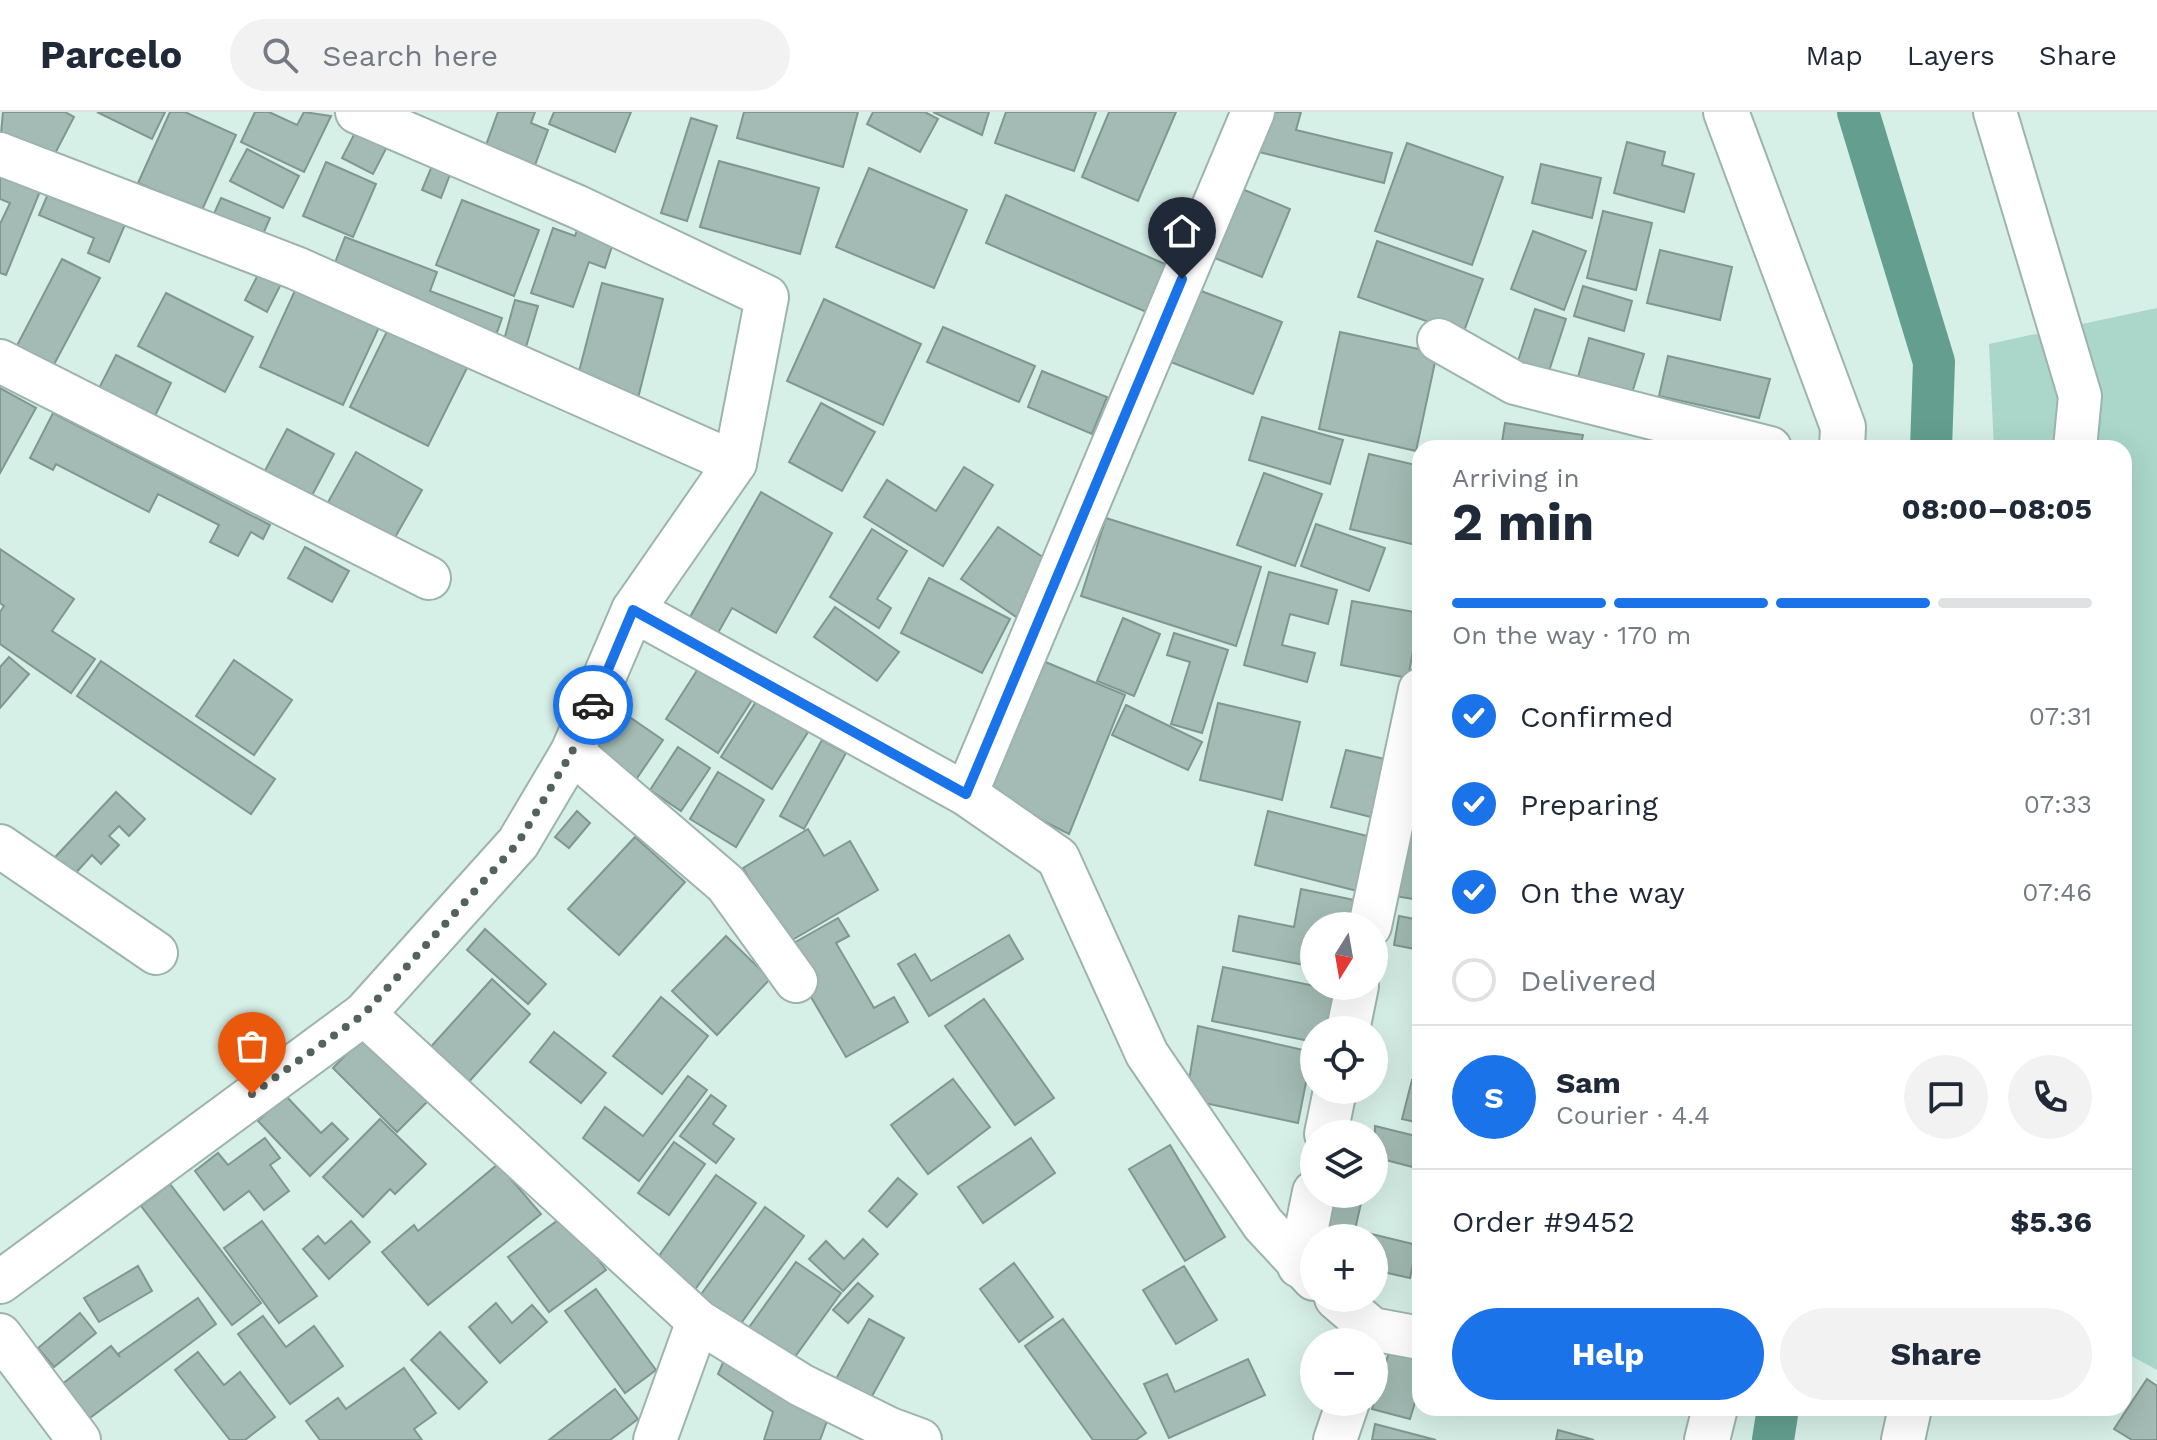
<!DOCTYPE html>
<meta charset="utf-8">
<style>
body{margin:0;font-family:"Work Sans",sans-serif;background:#f2f2f3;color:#1f2937;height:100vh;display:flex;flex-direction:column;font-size:30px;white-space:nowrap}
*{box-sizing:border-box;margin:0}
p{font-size:26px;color:#747a83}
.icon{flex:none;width:44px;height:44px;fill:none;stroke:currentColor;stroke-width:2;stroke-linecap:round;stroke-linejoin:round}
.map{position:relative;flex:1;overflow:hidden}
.side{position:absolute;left:1412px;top:328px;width:720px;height:976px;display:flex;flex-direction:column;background:#fff;border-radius:24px;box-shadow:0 8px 32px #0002}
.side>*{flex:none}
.needle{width:52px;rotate:191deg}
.fabs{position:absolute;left:1300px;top:800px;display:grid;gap:16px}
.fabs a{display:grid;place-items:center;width:88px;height:88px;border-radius:50%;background:#fff;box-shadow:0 8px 32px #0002;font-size:40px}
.pin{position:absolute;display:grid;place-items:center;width:68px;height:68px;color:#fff;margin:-82px -34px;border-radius:50% 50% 50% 0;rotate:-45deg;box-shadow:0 0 8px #0007}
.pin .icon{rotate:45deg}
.courier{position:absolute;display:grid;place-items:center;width:80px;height:80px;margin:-40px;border:6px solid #1a73e8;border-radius:50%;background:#fff;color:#222;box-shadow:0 2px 10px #0007}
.head em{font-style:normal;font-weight:700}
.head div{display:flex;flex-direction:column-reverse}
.head{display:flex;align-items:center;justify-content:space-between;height:136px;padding:0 40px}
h1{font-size:52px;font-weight:700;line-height:60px}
.bar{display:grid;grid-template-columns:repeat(4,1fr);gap:12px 8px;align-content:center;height:96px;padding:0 40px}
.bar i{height:10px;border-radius:6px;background:#e0e1e3}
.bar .current{background:#1a73e8}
.bar p{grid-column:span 4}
.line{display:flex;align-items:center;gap:20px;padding:0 40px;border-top:2px solid #e0e1e3}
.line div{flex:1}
.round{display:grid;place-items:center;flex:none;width:84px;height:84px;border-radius:42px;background:#f2f2f3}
ol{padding:0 40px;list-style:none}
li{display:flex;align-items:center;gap:24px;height:88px}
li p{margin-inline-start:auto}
li .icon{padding:8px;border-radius:50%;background:#1a73e8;color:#fff;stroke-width:4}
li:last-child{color:#747a83}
li i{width:44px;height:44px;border:4px solid #e0e1e3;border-radius:50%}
.cta{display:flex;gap:16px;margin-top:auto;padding:16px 40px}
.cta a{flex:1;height:92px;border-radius:48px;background:#1a73e8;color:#fff;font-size:32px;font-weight:700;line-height:92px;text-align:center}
.cta a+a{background:#f2f2f3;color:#1f2937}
header{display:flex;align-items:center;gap:48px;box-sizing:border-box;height:112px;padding:0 40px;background:#fff;border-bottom:2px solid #e0e1e3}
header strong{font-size:38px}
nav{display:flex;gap:44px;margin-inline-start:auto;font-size:28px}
.search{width:560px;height:72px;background:#f2f2f3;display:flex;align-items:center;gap:20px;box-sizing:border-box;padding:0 28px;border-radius:44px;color:#747a83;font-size:30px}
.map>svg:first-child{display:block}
.green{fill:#aad7ca}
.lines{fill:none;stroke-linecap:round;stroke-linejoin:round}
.canal{stroke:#639e8f;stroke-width:42}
.building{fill:#a3bbb4;stroke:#809790;stroke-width:2}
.street-casing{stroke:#9db4ae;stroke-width:46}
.secondary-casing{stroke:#9db4ae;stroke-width:48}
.street{stroke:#fff;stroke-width:42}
.secondary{stroke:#fff;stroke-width:44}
.done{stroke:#53625d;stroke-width:8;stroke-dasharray:0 14.4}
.route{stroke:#1a73e8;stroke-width:10}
</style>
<header>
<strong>Parcelo</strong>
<div class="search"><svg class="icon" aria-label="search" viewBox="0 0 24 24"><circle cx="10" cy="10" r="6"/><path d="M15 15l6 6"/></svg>Search here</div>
<nav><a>Map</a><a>Layers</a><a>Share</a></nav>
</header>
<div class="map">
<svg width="2157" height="1328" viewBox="0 0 2157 1328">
<rect width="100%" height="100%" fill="#d6efe7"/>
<path class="green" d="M2157 196V1258L2124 1240V336H1994L1989 232Z"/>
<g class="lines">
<g class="canal">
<path d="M1858 0 1934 250 1931 336"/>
<path d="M1773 1328 1778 1296"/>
</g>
</g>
<g class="building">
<path d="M3 0H65L74 5 47 57 0 32Z"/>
<path d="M97 0H165L152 27Z"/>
<path d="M170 0H185L236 23 202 98 138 71Z"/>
<path d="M255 0H269L297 13 304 0 331 4 304 60 241 30Z"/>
<path d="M498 0H535L531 11 548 18 535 53 485 36Z"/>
<path d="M554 0H631L615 40 549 12Z"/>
<path d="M744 0H858L843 55 737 26Z"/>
<path d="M873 0H925L938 7 920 40 867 12Z"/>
<path d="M933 0H989L982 23Z"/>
<path d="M1006 0H1096L1074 59 995 31Z"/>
<path d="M1109 0H1176L1138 89 1082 65Z"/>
<path d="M1264 0H1301L1296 18 1392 41 1384 71 1255 39Z"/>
<path d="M691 6 717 14 687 109 661 101Z"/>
<path d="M360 11 391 27 373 62 342 46Z"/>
<path d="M1627 30 1665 40 1662 53 1694 62 1684 100 1614 81Z"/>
<path d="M1407 31 1503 65 1472 153 1375 119Z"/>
<path d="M247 37 299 64 283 96 230 69Z"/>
<path d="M436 44 454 52 441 86 422 78Z"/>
<path d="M719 49 819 76 800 142 700 115Z"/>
<path d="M0 50 45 67 6 163 0 161V112L10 91 0 87Z"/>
<path d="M326 50 376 72 353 125 303 104Z"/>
<path d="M1541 52 1601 66 1592 106 1532 91Z"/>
<path d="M869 56 967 98 934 176 836 135Z"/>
<path d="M53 70 130 101 109 150 88 141 94 126 39 103Z"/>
<path d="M1235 74 1290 97 1262 165 1207 143Z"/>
<path d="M1006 83 1172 155 1151 202 986 131Z"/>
<path d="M221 86 270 106 258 134 209 113Z"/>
<path d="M462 88 539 118 514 184 436 153Z"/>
<path d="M1603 99 1652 111 1636 178 1587 166Z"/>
<path d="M553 116 575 124 577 118 613 131 605 156 589 150 573 195 531 181Z"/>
<path d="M1533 119 1586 139 1564 198 1511 177Z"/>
<path d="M345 125 437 160 430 179 502 206 494 229 329 166Z"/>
<path d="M1377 129 1483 167 1463 222 1358 185Z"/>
<path d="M1660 138 1732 155 1720 208 1647 191Z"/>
<path d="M62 147 100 166 49 262 12 243Z"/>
<path d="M263 153 285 164 267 200 245 188Z"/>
<path d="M602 171 663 187 638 286 576 271Z"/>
<path d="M298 172 381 211 343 293 260 255Z"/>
<path d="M1583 174 1632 189 1624 219 1574 204Z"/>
<path d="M1196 177 1282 210 1253 282 1168 249Z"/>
<path d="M166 181 253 225 225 280 138 234Z"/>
<path d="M824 187 921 232 883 313 787 269Z"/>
<path d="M515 188 538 194 526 235 504 228Z"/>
<path d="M1535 197 1566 207 1549 259 1518 249Z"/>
<path d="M391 211 470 250 428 334 350 295Z"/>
<path d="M943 215 1035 254 1019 290 927 250Z"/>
<path d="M1340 220 1437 241 1416 339 1319 317Z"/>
<path d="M1589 226 1644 242 1632 281 1578 265Z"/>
<path d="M116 243 171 271 151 312 95 284Z"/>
<path d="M1668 244 1770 267 1759 306 1659 284Z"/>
<path d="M1042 259 1107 285 1092 322 1028 295Z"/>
<path d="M0 276 36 296 0 361Z"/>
<path d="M821 291 875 320 842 379 789 350Z"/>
<path d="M53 301 270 413 263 427 251 420 238 444 210 430 219 413 158 382 149 400 56 352 53 358 30 346Z"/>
<path d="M1262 305 1343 328 1330 372 1249 348Z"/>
<path d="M1505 311 1583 323 1580 336H1501Z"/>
<path d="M287 317 334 342 308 391 261 366Z"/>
<path d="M356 340 422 378 393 429 327 392Z"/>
<path d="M1369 342 1420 354V434L1350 417Z"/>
<path d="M964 355 993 373 943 454 864 405 887 368 936 399Z"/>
<path d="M1264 361 1322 382 1295 454 1237 433Z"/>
<path d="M761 380 832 421 776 521 732 496 718 521 690 505Z"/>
<path d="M1106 406 1261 455 1236 534 1081 484Z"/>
<path d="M1316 412 1385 436 1369 479 1301 454Z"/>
<path d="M998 415 1056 454 1019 507 961 467Z"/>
<path d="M872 417 907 439 877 487 891 496 879 516 830 485Z"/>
<path d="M305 435 349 459 332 490 288 466Z"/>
<path d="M0 437 74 487 52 519 95 547 71 581 0 532V500L4 494 0 491Z"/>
<path d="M1269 460 1337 478 1328 512 1290 502 1282 533 1315 541 1307 570 1244 553Z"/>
<path d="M929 466 1010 507 982 561 901 521Z"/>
<path d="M1352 489 1420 501 1408 566 1341 553Z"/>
<path d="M835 495 899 540 877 569 814 525Z"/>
<path d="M1123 506 1160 522 1134 584 1097 569Z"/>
<path d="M1174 521 1228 538 1202 621 1171 612 1190 550 1167 543Z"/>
<path d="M1031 544 1125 583 1069 722 975 674Z"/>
<path d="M9 545 29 562 0 596V555Z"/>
<path d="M234 548 292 588 254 643 196 604Z"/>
<path d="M101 549 275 667 251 702 77 584Z"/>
<path d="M703 549 756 582 718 641 666 607Z"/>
<path d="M759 585 810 617 772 677 721 645Z"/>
<path d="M1218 591 1300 610 1282 688 1200 668Z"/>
<path d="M1126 593 1202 630 1188 658 1112 623Z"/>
<path d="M615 595 663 628 635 669 587 637Z"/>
<path d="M822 628 846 641 804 717 780 704Z"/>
<path d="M678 635 710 656 681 699 650 678Z"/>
<path d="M1346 638 1389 648 1375 706 1331 695Z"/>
<path d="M718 660 764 688 736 735 690 707Z"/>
<path d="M116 680 145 707 129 724 119 714 109 724 119 733 101 752 92 743 63 775 44 757Z"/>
<path d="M577 699 590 711 569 736 555 725Z"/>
<path d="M1268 699 1379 727 1365 781 1255 753Z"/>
<path d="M808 717 824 744 850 729 878 778 787 831 743 756Z"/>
<path d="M635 725 685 770 619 843 568 797Z"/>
<path d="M1405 725 1420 727V788L1394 784Z"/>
<path d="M1301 777 1364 790 1359 814H1314V855L1233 839 1239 804 1294 815Z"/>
<path d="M1399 804 1420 808V838L1394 833Z"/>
<path d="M838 806 849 824 836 831 874 896 894 885 908 910 846 945 783 837Z"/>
<path d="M485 817 546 872 528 892 467 838Z"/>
<path d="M1009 823 1023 847 929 904 898 852 915 842 931 869Z"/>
<path d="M726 824 770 867 717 923 672 879Z"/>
<path d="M1223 855 1339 879 1331 918H1314V930L1212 909Z"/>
<path d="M492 867 530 902 466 973 428 938Z"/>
<path d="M661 885 708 924 662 982 613 944Z"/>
<path d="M984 887 1054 986 1015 1013 945 914Z"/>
<path d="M1198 914 1312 940 1298 1011 1186 987Z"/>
<path d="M554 920 606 961 581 991 530 950Z"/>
<path d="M366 922 431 986 397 1020 333 956Z"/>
<path d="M688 964 707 978 639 1069 583 1026 605 995 643 1024Z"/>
<path d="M953 967 990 1015 928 1062 891 1013Z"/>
<path d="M1412 968 1420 970V1011L1402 1007Z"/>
<path d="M285 983 321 1021 332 1011 348 1027 310 1064 258 1009Z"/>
<path d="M711 983 726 994 713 1012 734 1027 716 1051 680 1024Z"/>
<path d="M380 1007 426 1052 395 1082 390 1077 363 1105 323 1065Z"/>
<path d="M1375 1014 1420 1025V1057L1374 1045Z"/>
<path d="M265 1026 280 1046 270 1053 289 1079 264 1098 249 1079 224 1098 195 1059 218 1041 228 1053Z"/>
<path d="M1031 1026 1055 1061 983 1111 958 1075Z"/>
<path d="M674 1030 705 1052 669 1103 638 1081Z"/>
<path d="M1170 1033 1225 1125 1185 1149 1129 1057Z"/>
<path d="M498 1052 541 1102 428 1193 382 1140 414 1113 418 1119Z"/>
<path d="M716 1063 756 1091 694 1179 654 1151Z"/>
<path d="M898 1066 917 1082 887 1115 869 1099Z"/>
<path d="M170 1072 261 1191 232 1213 141 1094Z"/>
<path d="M1333 1082H1363L1355 1118 1417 1133 1410 1166 1374 1158V1126H1323Z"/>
<path d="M765 1095 804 1124 739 1214 699 1185Z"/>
<path d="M565 1103 606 1158 549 1200 508 1145Z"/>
<path d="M262 1109 317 1184 279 1211 224 1136Z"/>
<path d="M351 1109 370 1130 329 1167 303 1137 318 1124 325 1132Z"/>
<path d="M863 1127 878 1142 843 1179 809 1147 826 1129 844 1147Z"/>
<path d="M796 1150 841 1181 789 1253 745 1221Z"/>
<path d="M1014 1151 1053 1205 1019 1230 980 1177Z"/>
<path d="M138 1154 152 1179 99 1210 84 1186Z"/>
<path d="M1184 1154 1217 1208 1176 1232 1143 1178Z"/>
<path d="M858 1171 873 1184 848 1211 833 1198Z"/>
<path d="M596 1177 656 1258 625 1281 565 1199Z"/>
<path d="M198 1186 216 1212 83 1311 56 1277 111 1234 120 1245 118 1242Z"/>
<path d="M496 1191 512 1211 532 1193 547 1210 500 1251 469 1215Z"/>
<path d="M80 1201 96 1221 54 1255 38 1236Z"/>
<path d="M263 1204 286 1235 314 1214 343 1254 290 1292 238 1222Z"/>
<path d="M869 1207 904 1226 866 1295 831 1276Z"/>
<path d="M1063 1207 1146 1321 1136 1328H1093L1025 1234Z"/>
<path d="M440 1220 487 1270 459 1297 411 1248Z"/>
<path d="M1392 1230 1420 1238V1274L1410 1307 1372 1297Z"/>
<path d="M198 1240 224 1273 240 1260 275 1305 245 1328H230L175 1258Z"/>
<path d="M725 1246 827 1309 820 1328H764L773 1300 718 1262Z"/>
<path d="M1248 1247 1265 1283 1169 1326 1144 1272 1167 1262 1175 1280Z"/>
<path d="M404 1256 436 1301 414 1317 422 1328H320L306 1309 338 1286 346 1297Z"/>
<path d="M2147 1267 2157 1274V1328H2132L2114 1317Z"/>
<path d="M615 1277 638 1307 610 1328H549Z"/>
<path d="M1375 1312 1436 1328H1372Z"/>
<path d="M1558 1318 1594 1328H1556Z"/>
</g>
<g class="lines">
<defs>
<g id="street">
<path d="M357 0 578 95 767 185 735 351 633 498 966 682 1058 746 1147 942 1263 1112 1314 1167"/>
<path d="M1995 0 2080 284 2075 336"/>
<path d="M0 42 296 156 735 351"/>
<path d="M1439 228 1515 271 1770 336"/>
<path d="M0 249 429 466"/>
<path d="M572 640 726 772 796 869"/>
<path d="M966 682 1253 0"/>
<path d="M0 734 156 841"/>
<path d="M1370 814 1420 578"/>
<path d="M364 902 698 1209 801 1273 890 1317 920 1328"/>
<path d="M1348 918 1357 874"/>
<path d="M1326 1022 1335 978"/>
<path d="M1299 1154 1314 1080"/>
<path d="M0 1170 364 902 518 731 572 640 633 498"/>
<path d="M1336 1186 1372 1217 1420 1226"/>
<path d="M0 1223 79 1328"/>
<path d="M655 1328 698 1209"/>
<path d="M1335 1328 1348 1290"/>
<path d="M1903 1328 1910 1296"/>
</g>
<g id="secondary">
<path d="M1726 0 1843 315 1842 336"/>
<path d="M1707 1328 1715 1296"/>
</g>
</defs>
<use href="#street" class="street-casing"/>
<use href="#secondary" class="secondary-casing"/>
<use href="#street" class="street"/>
<use href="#secondary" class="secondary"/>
</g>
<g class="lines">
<path class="done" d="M252 982 364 902 518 731 572 640 593 593"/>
<path class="route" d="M593 593 633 498 966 682 1182 167"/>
</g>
</svg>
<div class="fabs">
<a><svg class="needle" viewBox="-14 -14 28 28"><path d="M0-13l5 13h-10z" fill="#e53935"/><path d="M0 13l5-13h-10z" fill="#747a83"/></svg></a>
<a><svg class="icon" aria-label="locate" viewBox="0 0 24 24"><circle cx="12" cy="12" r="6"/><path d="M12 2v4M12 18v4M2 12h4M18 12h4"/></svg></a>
<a><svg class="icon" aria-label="layers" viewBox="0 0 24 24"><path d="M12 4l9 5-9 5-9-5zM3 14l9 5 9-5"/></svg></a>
<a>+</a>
<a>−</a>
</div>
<div class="pin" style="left:252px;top:982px;background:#ea580c"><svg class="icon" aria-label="bag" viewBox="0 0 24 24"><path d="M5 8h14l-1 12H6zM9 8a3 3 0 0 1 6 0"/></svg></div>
<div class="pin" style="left:1182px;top:167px;background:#1f2937"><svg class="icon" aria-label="home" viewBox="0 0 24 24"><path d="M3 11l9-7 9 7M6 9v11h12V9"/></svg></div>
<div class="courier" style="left:593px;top:593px"><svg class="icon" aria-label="car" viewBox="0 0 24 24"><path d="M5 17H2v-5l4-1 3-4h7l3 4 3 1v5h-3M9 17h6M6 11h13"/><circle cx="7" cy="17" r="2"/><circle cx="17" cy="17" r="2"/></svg></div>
<section class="side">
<div class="head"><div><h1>2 min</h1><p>Arriving in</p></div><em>08:00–08:05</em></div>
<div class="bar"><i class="current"></i><i class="current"></i><i class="current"></i><i></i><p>On the way · 170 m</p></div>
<ol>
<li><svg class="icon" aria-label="check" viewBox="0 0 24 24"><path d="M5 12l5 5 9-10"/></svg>Confirmed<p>07:31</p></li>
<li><svg class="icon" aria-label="check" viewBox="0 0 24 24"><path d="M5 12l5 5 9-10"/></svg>Preparing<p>07:33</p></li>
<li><svg class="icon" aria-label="check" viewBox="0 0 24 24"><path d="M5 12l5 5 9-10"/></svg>On the way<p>07:46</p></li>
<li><i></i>Delivered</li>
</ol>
<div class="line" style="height:144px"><b class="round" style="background:#1a73e8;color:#fff">S</b><div><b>Sam</b><p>Courier · 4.4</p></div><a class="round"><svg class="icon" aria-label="chat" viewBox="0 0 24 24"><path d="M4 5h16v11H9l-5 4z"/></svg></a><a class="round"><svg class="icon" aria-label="phone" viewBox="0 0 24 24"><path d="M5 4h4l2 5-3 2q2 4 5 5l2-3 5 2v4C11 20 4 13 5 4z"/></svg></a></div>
<div class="line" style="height:104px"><div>Order #9452</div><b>$5.36</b></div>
<div class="cta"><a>Help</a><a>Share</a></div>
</section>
</div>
